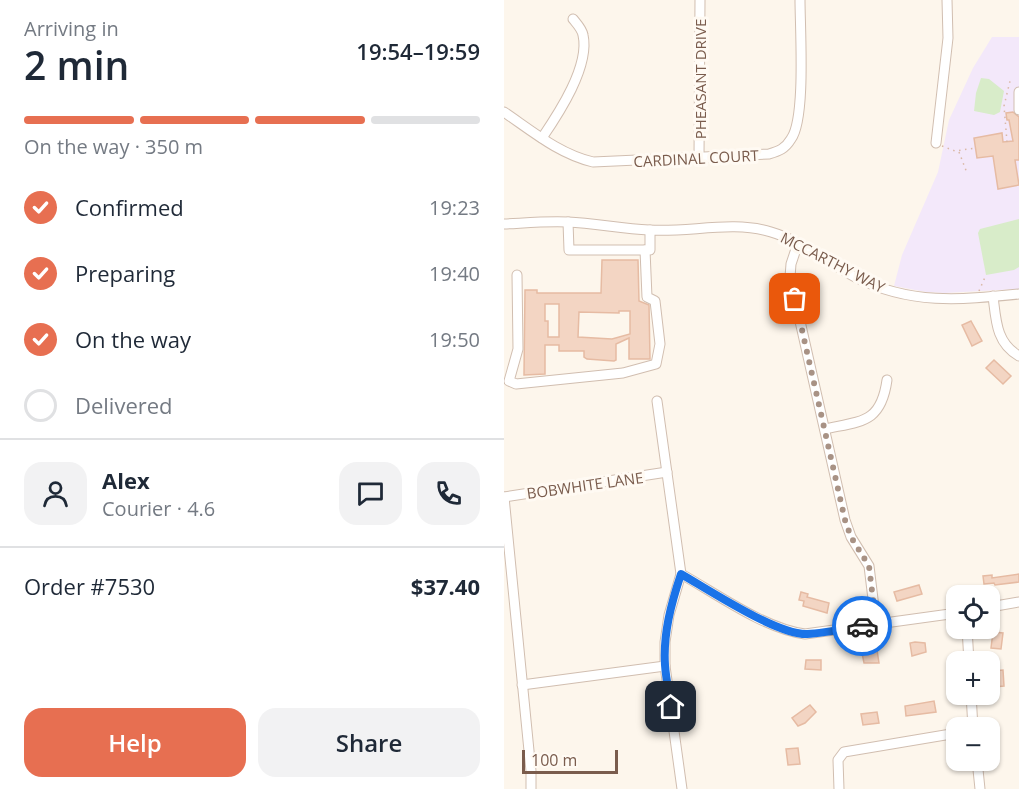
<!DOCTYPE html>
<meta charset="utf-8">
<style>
body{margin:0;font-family:"Open Sans",sans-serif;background:#f2f2f3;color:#1f2937;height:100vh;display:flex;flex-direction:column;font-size:22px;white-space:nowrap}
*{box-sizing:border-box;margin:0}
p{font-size:20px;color:#747a83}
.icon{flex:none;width:33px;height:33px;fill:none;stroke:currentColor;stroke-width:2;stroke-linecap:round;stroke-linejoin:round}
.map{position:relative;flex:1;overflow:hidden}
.details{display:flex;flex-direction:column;background:#fff;width:504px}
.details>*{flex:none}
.buttons{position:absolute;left:442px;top:585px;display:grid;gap:12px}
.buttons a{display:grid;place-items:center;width:54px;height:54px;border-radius:12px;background:#fff;box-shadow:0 2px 4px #0004;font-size:30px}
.scale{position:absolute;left:18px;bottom:15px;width:96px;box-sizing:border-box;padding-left:6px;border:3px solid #7a5c4d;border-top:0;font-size:16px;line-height:21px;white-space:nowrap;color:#7a5c4d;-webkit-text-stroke:4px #fffaf3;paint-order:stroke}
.pin{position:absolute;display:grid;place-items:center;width:51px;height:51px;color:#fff;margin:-26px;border-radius:12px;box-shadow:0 3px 9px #0006}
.courier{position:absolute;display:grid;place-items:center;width:60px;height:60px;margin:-30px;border:4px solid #1a73e8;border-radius:50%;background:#fff;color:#222;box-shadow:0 2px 8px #0007}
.head em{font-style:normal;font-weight:600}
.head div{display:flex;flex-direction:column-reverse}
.head{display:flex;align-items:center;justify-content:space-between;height:102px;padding:0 24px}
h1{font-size:39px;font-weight:600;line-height:45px}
.bar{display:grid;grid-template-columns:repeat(4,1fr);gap:9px 6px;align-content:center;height:72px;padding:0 24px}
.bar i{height:8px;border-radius:4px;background:#e0e1e3}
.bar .on{background:#e76f51}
.bar p{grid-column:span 4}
.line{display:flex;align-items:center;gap:15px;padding:0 24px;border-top:2px solid #e0e1e3}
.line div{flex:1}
.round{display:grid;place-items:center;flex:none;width:63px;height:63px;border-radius:18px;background:#f2f2f3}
ol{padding:0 24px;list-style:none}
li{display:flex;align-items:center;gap:18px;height:66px}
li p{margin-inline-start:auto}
li .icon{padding:6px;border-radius:50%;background:#e76f51;color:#fff;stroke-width:4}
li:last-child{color:#747a83}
li i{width:33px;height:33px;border:3px solid #e0e1e3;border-radius:50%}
.cta{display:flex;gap:12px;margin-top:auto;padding:12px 24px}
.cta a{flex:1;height:69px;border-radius:18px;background:#e76f51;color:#fff;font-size:24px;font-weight:600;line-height:69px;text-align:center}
.cta a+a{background:#f2f2f3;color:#1f2937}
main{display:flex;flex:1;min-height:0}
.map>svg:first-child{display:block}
.education{fill:#f3e8fa}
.green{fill:#d8ecc9}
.building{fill:#f3d5c3;stroke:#e6bba3;stroke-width:1.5;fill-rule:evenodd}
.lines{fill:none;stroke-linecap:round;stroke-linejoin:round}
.minor-casing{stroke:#d1beb0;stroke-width:11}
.path{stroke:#d9b8a5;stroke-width:1.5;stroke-dasharray:1.5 4.5;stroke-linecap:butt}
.minor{stroke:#fff;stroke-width:9}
.done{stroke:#a89285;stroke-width:6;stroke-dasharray:0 10.8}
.route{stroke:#1a73e8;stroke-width:8}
.labels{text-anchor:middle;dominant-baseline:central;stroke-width:6;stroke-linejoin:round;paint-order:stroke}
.street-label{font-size:15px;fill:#7a5c4d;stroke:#fffaf3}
</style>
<main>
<section class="details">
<div class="head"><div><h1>2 min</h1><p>Arriving in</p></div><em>19:54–19:59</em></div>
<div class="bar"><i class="on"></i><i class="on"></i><i class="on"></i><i></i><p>On the way · 350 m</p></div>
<ol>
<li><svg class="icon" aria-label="check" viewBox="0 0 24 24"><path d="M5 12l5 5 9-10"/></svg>Confirmed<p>19:23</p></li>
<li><svg class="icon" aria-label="check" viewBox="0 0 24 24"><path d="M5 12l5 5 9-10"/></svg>Preparing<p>19:40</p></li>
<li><svg class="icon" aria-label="check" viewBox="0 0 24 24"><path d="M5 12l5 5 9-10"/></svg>On the way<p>19:50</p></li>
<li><i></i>Delivered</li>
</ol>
<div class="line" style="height:108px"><a class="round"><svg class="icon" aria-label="person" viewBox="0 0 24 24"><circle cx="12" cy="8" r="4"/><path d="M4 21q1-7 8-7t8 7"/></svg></a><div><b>Alex</b><p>Courier · 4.6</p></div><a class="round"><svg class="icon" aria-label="chat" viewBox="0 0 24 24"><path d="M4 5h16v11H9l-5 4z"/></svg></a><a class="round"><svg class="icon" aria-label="phone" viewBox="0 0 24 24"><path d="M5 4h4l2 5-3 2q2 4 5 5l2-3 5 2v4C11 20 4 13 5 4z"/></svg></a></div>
<div class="line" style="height:78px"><div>Order #7530</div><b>$37.40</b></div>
<div class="cta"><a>Help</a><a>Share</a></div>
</section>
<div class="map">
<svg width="515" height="789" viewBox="0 0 515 789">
<rect width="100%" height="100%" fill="#fdf6ec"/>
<path class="education" d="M488 37H515V289L441 293 422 292 390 286 398 255 434 172 445 120 469 68Z"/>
<g class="green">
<path d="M477 78 485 79 500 91 496 112 490 115 470 111 472 93Z"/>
<path d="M515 219V267L510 270 482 275 474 233 476 229Z"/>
</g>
<g class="building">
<path d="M509 112 515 117V160H511L515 185 494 189 489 156 473 158 470 138 498 133 499 142 509 141 505 120H503L502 113Z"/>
<path d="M98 260H134L135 301 145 305 146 359H125V338L112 344V360L110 361 83 359 80 357V351H55V345H41V374L20 375 21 290H33V293H97ZM41 304H55V337H44V321H41ZM115 311H126V334L108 339 74 337 75 312 115 313Z"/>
<path d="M467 321 478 341 468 346 458 325Z"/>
<path d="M490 360 507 376 499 384 482 368Z"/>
<path d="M515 574V582L491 585 490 583 480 584 479 576 488 575V578Z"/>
<path d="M415 585 418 594 393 601 390 592Z"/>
<path d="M297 592 304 594 303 597 325 603 323 613 299 606 300 601 295 600Z"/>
<path d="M489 632 499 633 497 649 487 648Z"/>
<path d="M411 642 421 643 422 652 408 656 406 643Z"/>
<path d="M373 650 375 663H360L358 653Z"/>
<path d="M302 660H317V670L301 669Z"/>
<path d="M499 670 500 686 490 687 489 671Z"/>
<path d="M430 701 432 712 402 716 401 706Z"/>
<path d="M306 705 312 712 301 723 294 726 288 718Z"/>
<path d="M373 712 375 723 359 725 357 714Z"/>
<path d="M294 748 296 764 284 765 282 749Z"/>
</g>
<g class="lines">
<defs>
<g id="minor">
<path d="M515 92V110"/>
<path d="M0 112C28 131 55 154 89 162L265 154C275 151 281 149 287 139 302 119 296 29 296 0"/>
<path d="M38 138C55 113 86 66 79 35 78 29 73 24 69 19"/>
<path d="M432 143 444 38 443 0"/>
<path d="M195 157 196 0"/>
<path d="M64 222 65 250H146V230"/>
<path d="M0 224C21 223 42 221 64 222 91 223 118 229 145 230 185 233 228 220 267 232 298 241 323 262 351 277 406 305 456 300 515 294"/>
<path d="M294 243 287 264 286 277 341 520 347 537 365 566 372 624"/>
<path d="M13 275 14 349 5 381 12 384 119 373 152 364 156 344 151 301 143 297 141 250"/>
<path d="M489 296C492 320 492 343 515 356"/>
<path d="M153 401 177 574 165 615 161 642V666L178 789"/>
<path d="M321 429C358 421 377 423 383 380"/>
<path d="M0 497 27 771V789"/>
<path d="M0 497 163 472"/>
<path d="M177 574C213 594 261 629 301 634L453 613"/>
<path d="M486 607 515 602"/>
<path d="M463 628 465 662"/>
<path d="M18 685 161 666"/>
<path d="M467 694 469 728"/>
<path d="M473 760 476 789"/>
<path d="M335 789 334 760 340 752 453 733"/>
</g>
</defs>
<use href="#minor" class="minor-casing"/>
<g class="path">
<path d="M503 142 500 106 506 81"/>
<path d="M438 146 451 151 472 148"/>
<path d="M455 152 463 173"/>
<path d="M475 291 482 275"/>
</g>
<use href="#minor" class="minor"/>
</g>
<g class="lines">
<path class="done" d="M291 299 341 520 347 537 365 566 372 624 358 626"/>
<path class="route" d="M167 707C165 693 162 679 161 665 159 634 167 604 177 574 205 590 273 635 303 634 321 633 340 629 358 626"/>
</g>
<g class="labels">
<g class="street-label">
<text transform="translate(196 79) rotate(-90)">PHEASANT DRIVE</text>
<text transform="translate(192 158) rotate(-3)">CARDINAL COURT</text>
<text transform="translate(329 262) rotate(27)">MCCARTHY WAY</text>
<text transform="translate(81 485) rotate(-8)">BOBWHITE LANE</text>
</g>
</g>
</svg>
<div class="buttons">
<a><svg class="icon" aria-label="locate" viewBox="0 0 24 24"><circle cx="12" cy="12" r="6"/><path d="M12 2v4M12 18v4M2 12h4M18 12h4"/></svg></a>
<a>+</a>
<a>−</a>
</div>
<div class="scale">100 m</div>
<div class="pin" style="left:291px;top:299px;background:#ea580c"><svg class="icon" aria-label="bag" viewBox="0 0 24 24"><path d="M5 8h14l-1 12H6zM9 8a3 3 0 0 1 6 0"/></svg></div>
<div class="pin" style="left:167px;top:707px;background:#1f2937"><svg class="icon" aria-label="home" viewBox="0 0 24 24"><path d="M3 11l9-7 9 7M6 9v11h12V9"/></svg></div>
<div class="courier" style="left:358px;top:626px"><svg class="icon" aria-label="car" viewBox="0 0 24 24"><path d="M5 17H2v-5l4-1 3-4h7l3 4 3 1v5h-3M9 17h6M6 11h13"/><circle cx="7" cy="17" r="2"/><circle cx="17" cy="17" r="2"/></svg></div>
</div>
</main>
